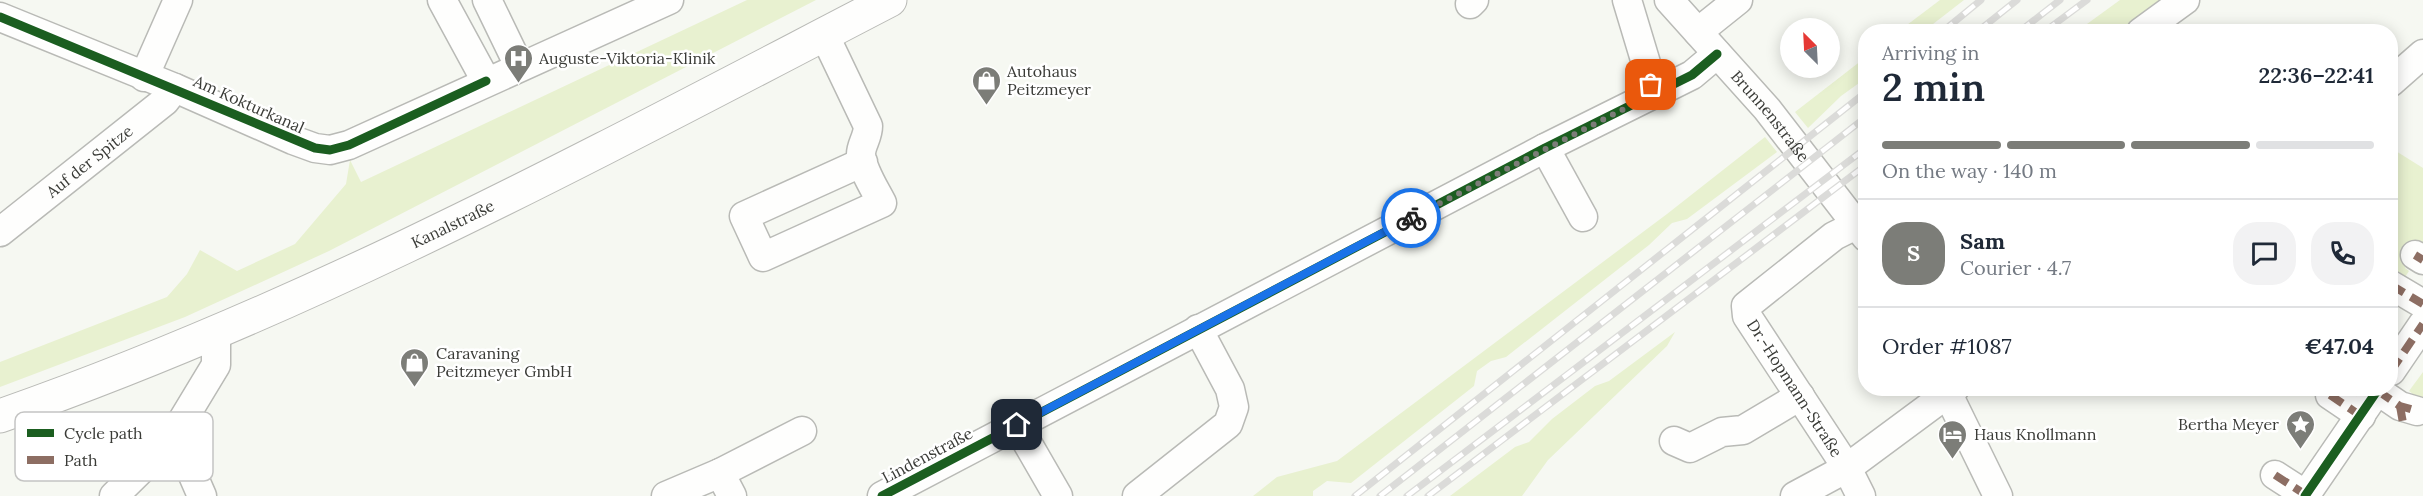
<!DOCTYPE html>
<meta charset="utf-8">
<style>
body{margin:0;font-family:Lora,serif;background:#f2f2f3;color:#1f2937;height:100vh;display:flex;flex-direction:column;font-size:22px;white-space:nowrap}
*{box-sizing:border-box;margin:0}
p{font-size:20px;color:#747a83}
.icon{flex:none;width:33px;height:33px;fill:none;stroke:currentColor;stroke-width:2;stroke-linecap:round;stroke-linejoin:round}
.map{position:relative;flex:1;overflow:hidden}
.details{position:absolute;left:1858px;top:24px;width:540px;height:372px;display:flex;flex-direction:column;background:#fff;border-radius:24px;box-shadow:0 3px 15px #0003}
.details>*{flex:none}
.needle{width:39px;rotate:336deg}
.fabs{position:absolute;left:1780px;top:18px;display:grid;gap:12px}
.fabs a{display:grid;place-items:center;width:60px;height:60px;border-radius:50%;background:#fff;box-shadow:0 3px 15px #0003;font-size:30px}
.pin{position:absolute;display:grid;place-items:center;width:51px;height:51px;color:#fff;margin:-26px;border-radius:12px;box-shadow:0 3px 9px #0006}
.courier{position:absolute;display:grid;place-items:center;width:60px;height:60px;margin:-30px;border:4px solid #1a73e8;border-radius:50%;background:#fff;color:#222;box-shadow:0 2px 8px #0007}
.overview em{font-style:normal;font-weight:600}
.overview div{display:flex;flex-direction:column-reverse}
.overview{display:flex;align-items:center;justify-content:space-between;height:102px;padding:0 24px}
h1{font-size:39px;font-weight:600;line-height:45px}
.bar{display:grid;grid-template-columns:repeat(4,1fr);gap:9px 6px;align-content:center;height:72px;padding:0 24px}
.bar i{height:8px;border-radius:4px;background:#e0e1e3}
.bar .selected{background:#7c7d78}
.bar p{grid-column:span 4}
.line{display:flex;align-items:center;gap:15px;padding:0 24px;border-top:2px solid #e0e1e3}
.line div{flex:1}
.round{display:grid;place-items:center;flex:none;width:63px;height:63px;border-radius:24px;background:#f2f2f3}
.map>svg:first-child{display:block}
.green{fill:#e8f1d0}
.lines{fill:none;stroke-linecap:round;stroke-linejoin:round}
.minor-casing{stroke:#b9bab6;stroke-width:31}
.major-casing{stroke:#b9bab6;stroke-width:35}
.minor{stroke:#fefefd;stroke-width:28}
.major{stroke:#fefefd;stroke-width:33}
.rail-casing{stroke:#dbdbd9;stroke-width:7}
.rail{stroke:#fff;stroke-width:4.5;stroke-dasharray:14;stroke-linecap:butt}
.quiet{stroke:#8d6e63;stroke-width:8;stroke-dasharray:15 8;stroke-linecap:butt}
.cycleway-casing{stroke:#fff;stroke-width:13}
.cycleway{stroke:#1b5e20;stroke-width:9}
.done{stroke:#7c7d78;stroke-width:6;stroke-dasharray:0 10.8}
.route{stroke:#1a73e8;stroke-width:8}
.labels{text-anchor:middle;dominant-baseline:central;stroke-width:5;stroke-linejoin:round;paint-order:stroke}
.poi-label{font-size:16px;fill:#3a3b37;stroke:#fff;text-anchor:start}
.street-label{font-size:16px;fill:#3a3b37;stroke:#fff}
.key{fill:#fff;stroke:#c4c4c3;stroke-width:1.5}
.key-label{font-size:16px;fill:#3a3b37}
</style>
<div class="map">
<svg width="2423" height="496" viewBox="0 0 2423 496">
<rect width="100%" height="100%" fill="#f6f8f2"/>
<g class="green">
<path d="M747 0H816L329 251 185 317 0 387V362L167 297 187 274 200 250 237 271 295 244 346 184 350 160 361 182Z"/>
<path d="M1940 0H1964L1924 31H1899Z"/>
<path d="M2120 0H2165L2119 31 2076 32Z"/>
<path d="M1866 57V78L1841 96 1808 128 1795 112Z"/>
<path d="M1765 137 1777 152 1687 219 1672 223 1649 245 1506 357 1491 361 1477 371 1474 386 1351 483 1327 481 1313 491V496H1253L1277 477 1337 461 1667 214Z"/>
<path d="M2391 148 2423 168V242L2405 268 2409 271 2403 280 2391 274Z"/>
<path d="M1675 332 1667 346 1548 460 1522 496H1450L1515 447 1529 442 1552 419 1595 386 1609 381Z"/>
<path d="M2423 372V423L2414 395 2409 391Z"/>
</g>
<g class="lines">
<defs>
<g id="minor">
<path d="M442 0 486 81"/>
<path d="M487 0 519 66"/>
<path d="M1627 0 1655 93"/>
<path id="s1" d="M1669 0 1767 109 1866 237"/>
<path d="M1470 4 1474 0"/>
<path d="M0 17 175 88 293 140 315 148 330 150 349 145 669 0"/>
<path d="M1698 32 1738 0"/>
<path d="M2141 32 2185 0"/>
<path d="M824 34 868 126C868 137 861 145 861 154 862 170 875 189 882 203L763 257 744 216 863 162"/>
<path d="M144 77 178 0"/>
<path d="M2391 82 2423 54"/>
<path d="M1545 148 1583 217"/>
<path id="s2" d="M0 232 165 101 175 88"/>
<path d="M2415 255 2423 260"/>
<path d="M2391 285 2423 304"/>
<path d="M2391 371 2423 324"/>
<path d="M1945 388 1998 496"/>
<path d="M2378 391 2400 406 2417 411"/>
<path d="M2330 395 2361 416"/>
<path d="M1017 425 1058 496"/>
<path d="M170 441 185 457 202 496"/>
<path d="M1674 441 1690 448 1722 432 1743 430 1800 396"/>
<path d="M2275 475 2306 495"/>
<path d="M114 496 170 441 216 365V334"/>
<path d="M666 496 720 473"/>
<path d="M732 496 720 473 802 431"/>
<path d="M882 496 1545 148 1692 75 1717 54"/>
<path d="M1137 496 1228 424 1234 407 1230 389 1198 329"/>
<path d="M1795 496 1847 468 1955 388"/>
<path d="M1861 496 1847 468 1747 316 1746 306 1834 236 1866 220"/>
<path d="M2305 496 2379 388"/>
</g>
<g id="major">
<path id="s3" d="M0 416C310 308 599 151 890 0"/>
</g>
</defs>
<use href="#minor" class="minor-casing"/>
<use href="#major" class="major-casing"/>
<use href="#minor" class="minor"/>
<use href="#major" class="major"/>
<defs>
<g id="rail">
<path d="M1942 32 1981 0"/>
<path d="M1977 32 2017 0"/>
<path d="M2019 32 2060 0"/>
<path d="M2044 32 2087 0"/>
<path d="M1355 496 1866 92"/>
<path d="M1380 496 1866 117"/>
<path d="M1407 496 1866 148"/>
<path d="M1428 496 1866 165"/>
</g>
</defs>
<use href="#rail" class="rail-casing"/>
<use href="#rail" class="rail"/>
<g class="quiet">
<path d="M2415 255 2423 260"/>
<path d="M2391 285 2423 304"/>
<path d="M2391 371 2423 324"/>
<path d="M2378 391 2400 406 2417 411"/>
<path d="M2330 395 2361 416"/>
<path d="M2400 406 2403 423"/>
<path d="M2275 475 2306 495"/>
</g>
<defs>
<g id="cycleway">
<path d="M0 17 315 148 330 150 349 145 486 81"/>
<path d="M882 496 1545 148 1692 75 1717 54"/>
<path d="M2305 496 2379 388"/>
</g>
</defs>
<use href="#cycleway" class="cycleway-casing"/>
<use href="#cycleway" class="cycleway"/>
</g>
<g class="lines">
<path class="done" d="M1411 218 1655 93 1651 85"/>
<path class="route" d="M1017 425 1411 218"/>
</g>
<defs>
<symbol id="hospital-pin" viewBox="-11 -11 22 30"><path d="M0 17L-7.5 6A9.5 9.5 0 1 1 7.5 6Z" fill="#7c7d78" stroke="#fff"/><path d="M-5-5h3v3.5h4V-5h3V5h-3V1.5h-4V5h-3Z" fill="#fff"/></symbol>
<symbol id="shop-pin" viewBox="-11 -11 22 30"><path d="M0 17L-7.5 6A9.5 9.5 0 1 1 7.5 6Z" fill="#7c7d78" stroke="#fff"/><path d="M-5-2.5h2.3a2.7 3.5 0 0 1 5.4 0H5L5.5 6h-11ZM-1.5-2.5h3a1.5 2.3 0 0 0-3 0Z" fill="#fff"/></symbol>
<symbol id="sight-pin" viewBox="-11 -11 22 30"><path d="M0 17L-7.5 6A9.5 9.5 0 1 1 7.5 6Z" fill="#7c7d78" stroke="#fff"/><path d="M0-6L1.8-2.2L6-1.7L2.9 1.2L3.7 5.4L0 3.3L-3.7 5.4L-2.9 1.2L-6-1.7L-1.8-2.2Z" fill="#fff"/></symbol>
<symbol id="hotel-pin" viewBox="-11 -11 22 30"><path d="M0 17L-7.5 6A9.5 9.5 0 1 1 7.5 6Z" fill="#7c7d78" stroke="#fff"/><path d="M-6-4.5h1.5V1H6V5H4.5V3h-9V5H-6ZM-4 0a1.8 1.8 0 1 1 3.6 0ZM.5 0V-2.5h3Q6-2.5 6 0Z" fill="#fff"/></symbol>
</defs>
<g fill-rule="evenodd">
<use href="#hospital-pin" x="502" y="42" width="33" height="45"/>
<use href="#shop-pin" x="970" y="64" width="33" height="45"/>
<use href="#shop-pin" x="398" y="346" width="33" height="45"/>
<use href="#sight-pin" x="2284" y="408" width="33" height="45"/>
<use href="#hotel-pin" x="1936" y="418" width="33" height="45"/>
</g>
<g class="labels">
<g class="poi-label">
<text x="539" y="58">Auguste-Viktoria-Klinik</text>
<text x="1007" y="71">Autohaus<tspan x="1007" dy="18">Peitzmeyer</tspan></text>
<text x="436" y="353">Caravaning<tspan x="436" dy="18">Peitzmeyer GmbH</tspan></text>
<text x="2279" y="424" text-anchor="end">Bertha Meyer</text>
<text x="1974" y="434">Haus Knollmann</text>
</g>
<g class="street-label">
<text transform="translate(249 104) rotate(24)">Am Kokturkanal</text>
<text stroke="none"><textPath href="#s1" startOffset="154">Brunnenstraße</textPath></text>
<text stroke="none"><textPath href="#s2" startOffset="114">Auf der Spitze</textPath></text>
<text stroke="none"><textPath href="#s3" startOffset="492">Kanalstraße</textPath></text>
<text transform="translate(1795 388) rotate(57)">Dr.-Hopmann-Straße</text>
<text transform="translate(927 455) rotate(-28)">Lindenstraße</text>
</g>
</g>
<rect x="15" y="412" width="198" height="69" rx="9" class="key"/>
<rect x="27" y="429" width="27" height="8" fill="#1b5e20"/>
<rect x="27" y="456" width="27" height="8" fill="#8d6e63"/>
<g class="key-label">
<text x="64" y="439">Cycle path</text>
<text x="64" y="466">Path</text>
</g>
</svg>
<div class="fabs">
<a><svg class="needle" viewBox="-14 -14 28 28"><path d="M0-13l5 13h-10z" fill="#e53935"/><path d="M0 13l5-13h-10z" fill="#747a83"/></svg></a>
</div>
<div class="pin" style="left:1651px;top:85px;background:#ea580c"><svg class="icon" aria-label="bag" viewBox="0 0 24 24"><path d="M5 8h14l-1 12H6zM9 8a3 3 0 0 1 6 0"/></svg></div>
<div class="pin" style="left:1017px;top:425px;background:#1f2937"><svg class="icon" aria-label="home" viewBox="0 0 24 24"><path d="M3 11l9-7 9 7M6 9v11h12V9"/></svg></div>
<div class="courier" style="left:1411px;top:218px"><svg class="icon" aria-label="bike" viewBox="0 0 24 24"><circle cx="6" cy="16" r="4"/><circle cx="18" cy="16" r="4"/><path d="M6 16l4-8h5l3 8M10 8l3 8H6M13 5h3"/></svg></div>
<section class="details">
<div class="overview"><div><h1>2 min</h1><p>Arriving in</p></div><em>22:36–22:41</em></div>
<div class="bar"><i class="selected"></i><i class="selected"></i><i class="selected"></i><i></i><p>On the way · 140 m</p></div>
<div class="line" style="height:108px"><b class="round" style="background:#7c7d78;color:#fff">S</b><div><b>Sam</b><p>Courier · 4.7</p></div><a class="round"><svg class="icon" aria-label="chat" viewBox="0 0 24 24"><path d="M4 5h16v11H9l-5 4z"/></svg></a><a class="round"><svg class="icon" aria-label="phone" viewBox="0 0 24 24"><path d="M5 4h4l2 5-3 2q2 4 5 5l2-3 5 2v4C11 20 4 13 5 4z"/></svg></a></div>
<div class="line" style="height:78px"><div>Order #1087</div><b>€47.04</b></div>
</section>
</div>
